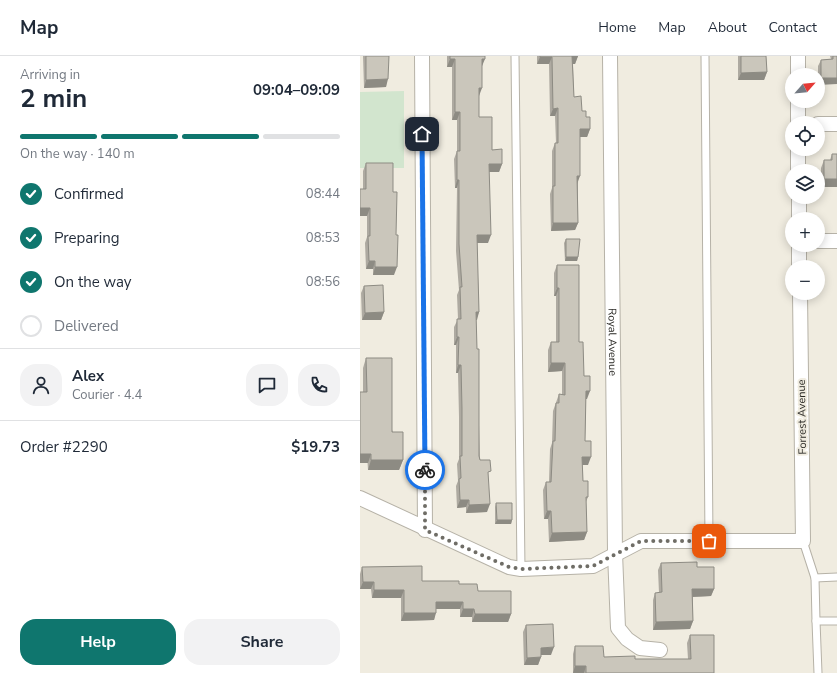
<!DOCTYPE html>
<meta charset="utf-8">
<style>
body{margin:0;font-family:"Nunito Sans",sans-serif;background:#f2f2f3;color:#1f2937;height:100vh;display:flex;flex-direction:column;font-size:15px;white-space:nowrap}
*{box-sizing:border-box;margin:0}
p{font-size:13px;color:#747a83}
.icon{flex:none;width:22px;height:22px;fill:none;stroke:currentColor;stroke-width:2;stroke-linecap:round;stroke-linejoin:round}
.map{position:relative;flex:1;overflow:hidden}
.panel{display:flex;flex-direction:column;background:#fff;width:360px}
.panel>*{flex:none}
.needle{width:26px;rotate:63deg}
.fabs{position:absolute;left:425px;top:12px;display:grid;gap:8px}
.fabs a{display:grid;place-items:center;width:40px;height:40px;border-radius:50%;background:#fff;box-shadow:0 2px 10px #0003;font-size:20px}
.pin{position:absolute;display:grid;place-items:center;width:34px;height:34px;color:#fff;margin:-17px;border-radius:8px;box-shadow:0 2px 6px #0006}
.courier{position:absolute;display:grid;place-items:center;width:40px;height:40px;margin:-20px;border:3px solid #1a73e8;border-radius:50%;background:#fff;color:#222;box-shadow:0 1px 5px #0007}
.head em{font-style:normal;font-weight:700}
.head div{display:flex;flex-direction:column-reverse}
.head{display:flex;align-items:center;justify-content:space-between;height:68px;padding:0 20px}
h1{font-size:26px;font-weight:700;line-height:30px}
.bar{display:grid;grid-template-columns:repeat(4,1fr);gap:6px 4px;align-content:center;height:48px;padding:0 20px}
.bar i{height:5px;border-radius:3px;background:#e0e1e3}
.bar .current{background:#0f766e}
.bar p{grid-column:span 4}
.line{display:flex;align-items:center;gap:10px;padding:0 20px;border-top:1px solid #e0e1e3}
.line div{flex:1}
.round{display:grid;place-items:center;flex:none;width:42px;height:42px;border-radius:16px;background:#f2f2f3}
ol{padding:0 20px;list-style:none}
li{display:flex;align-items:center;gap:12px;height:44px}
li p{margin-inline-start:auto}
li .icon{padding:4px;border-radius:50%;background:#0f766e;color:#fff;stroke-width:4}
li:last-child{color:#747a83}
li i{width:22px;height:22px;border:2px solid #e0e1e3;border-radius:50%}
.cta{display:flex;gap:8px;margin-top:auto;padding:8px 20px}
.cta a{flex:1;height:46px;border-radius:16px;background:#0f766e;color:#fff;font-size:16px;font-weight:700;line-height:46px;text-align:center}
.cta a+a{background:#f2f2f3;color:#1f2937}
header{display:flex;align-items:center;gap:24px;box-sizing:border-box;height:56px;padding:0 20px;background:#fff;border-bottom:1px solid #e0e1e3}
header strong{font-size:19px}
nav{display:flex;gap:22px;margin-inline-start:auto;font-size:14px}
main{display:flex;flex:1;min-height:0}
.map>svg:first-child{display:block}
.green{fill:#d2e5ce}
.lines{fill:none;stroke-linecap:round;stroke-linejoin:round}
.service-casing{stroke:#b6b2a7;stroke-width:9}
.minor-casing{stroke:#b6b2a7;stroke-width:16}
.service{stroke:#fff;stroke-width:7}
.minor{stroke:#fff;stroke-width:14}
.wall{fill:#aeaaa1}
.shaded-wall{fill:#8d8b83}
.building{fill:#cac6bb;stroke:#8d8b83}
.done{stroke:#6f6d66;stroke-width:4;stroke-dasharray:0 7.2}
.route{stroke:#1a73e8;stroke-width:5}
.labels{text-anchor:middle;dominant-baseline:central;stroke-width:4;stroke-linejoin:round;paint-order:stroke}
.street-label{font-size:11px;fill:#292824;stroke:#f0ece0}
</style>
<header>
<strong>Map</strong>
<nav><a>Home</a><a>Map</a><a>About</a><a>Contact</a></nav>
</header>
<main>
<section class="panel">
<div class="head"><div><h1>2 min</h1><p>Arriving in</p></div><em>09:04–09:09</em></div>
<div class="bar"><i class="current"></i><i class="current"></i><i class="current"></i><i></i><p>On the way · 140 m</p></div>
<ol>
<li><svg class="icon" aria-label="check" viewBox="0 0 24 24"><path d="M5 12l5 5 9-10"/></svg>Confirmed<p>08:44</p></li>
<li><svg class="icon" aria-label="check" viewBox="0 0 24 24"><path d="M5 12l5 5 9-10"/></svg>Preparing<p>08:53</p></li>
<li><svg class="icon" aria-label="check" viewBox="0 0 24 24"><path d="M5 12l5 5 9-10"/></svg>On the way<p>08:56</p></li>
<li><i></i>Delivered</li>
</ol>
<div class="line" style="height:72px"><a class="round"><svg class="icon" aria-label="person" viewBox="0 0 24 24"><circle cx="12" cy="8" r="4"/><path d="M4 21q1-7 8-7t8 7"/></svg></a><div><b>Alex</b><p>Courier · 4.4</p></div><a class="round"><svg class="icon" aria-label="chat" viewBox="0 0 24 24"><path d="M4 5h16v11H9l-5 4z"/></svg></a><a class="round"><svg class="icon" aria-label="phone" viewBox="0 0 24 24"><path d="M5 4h4l2 5-3 2q2 4 5 5l2-3 5 2v4C11 20 4 13 5 4z"/></svg></a></div>
<div class="line" style="height:52px"><div>Order #2290</div><b>$19.73</b></div>
<div class="cta"><a>Help</a><a>Share</a></div>
</section>
<div class="map">
<svg width="477" height="617" viewBox="0 0 477 617">
<rect width="100%" height="100%" fill="#f0ece0"/>
<path class="green" d="M44 35V112H0V36Z"/>
<g class="lines">
<defs>
<g id="service">
<path d="M155 0 161 513"/>
<path d="M345 0 349 485"/>
<path d="M443 485 455 522 456 565H477"/>
<path d="M455 522 477 521"/>
<path d="M456 565 458 617"/>
</g>
<g id="minor">
<path d="M62 0 65 474"/>
<path id="s1" d="M250 0 255 497 258 572 267 583 280 592 300 594"/>
<path d="M438 0V19"/>
<path d="M438 45V67"/>
<path d="M458 68H477"/>
<path d="M438 93V115"/>
<path d="M439 141V163"/>
<path d="M458 185H477"/>
<path d="M439 189V211"/>
<path d="M0 442 149 511 161 513 233 510 281 485H443L440 237"/>
</g>
</defs>
<use href="#service" class="service-casing"/>
<use href="#minor" class="minor-casing"/>
<use href="#service" class="service"/>
<use href="#minor" class="minor"/>
</g>
<g class="wall">
<path d="M3 0H29L26 31 4 32Z"/>
<path d="M87 0H125L122 10 119 39V61L132 94 142 108 139 116H129L128 187H117L119 256 116 264 120 404 128 421 127 456 106 457V451L97 452 96 430 98 425 97 408 99 403V361L98 317H96V289H94V271L98 263 97 239 99 234 96 195 97 132H95L94 103 97 95V64H92V11H87Z"/>
<path d="M177 0H218L215 8H213L214 41 226 61 230 73 227 81H220L218 127V167L215 174 191 175 190 138 192 132V95L195 87H196L195 60H190L189 8H177Z"/>
<path d="M378 0H406L407 16 404 24H378Z"/>
<path d="M470 0H477L458 29V10L461 4 471 3Z"/>
<path d="M472 98H477V131H461V112L464 104H470Z"/>
<path d="M6 107 34 219H13V213H6L5 187 7 181V160H0V133H3V115Z"/>
<path d="M206 183 218 201 217 205H205L204 187Z"/>
<path d="M197 209 219 286 224 320 227 343H226L225 385 228 409H222L223 425 228 441 226 446 227 476 224 484 189 486 188 463H184L183 434 186 426H189L190 393 192 387 193 355 199 338 202 339V315L188 316V294L191 286H196V240H194V217Z"/>
<path d="M4 230 24 256 21 264H2L1 237Z"/>
<path d="M6 302 43 404 39 414H8L3 336V312Z"/>
<path d="M136 447 152 464 151 468H135V451Z"/>
<path d="M301 507 354 533 351 540 333 541V565L330 573 293 574V544L295 537H299L298 514Z"/>
<path d="M2 511 62 525 99 528 118 535 151 558 148 566H112V561H100V553H76L74 564 41 565V542H12L11 533H0V518Z"/>
<path d="M166 569 191 599H181V601L178 609H164L163 576Z"/>
<path d="M330 579 354 617H213V598L215 590 244 601 275 603H328L327 587Z"/>
</g>
<g class="shaded-wall">
<path d="M212 0H218L215 8H210Z"/>
<path d="M180 1H192L189 8H177Z"/>
<path d="M90 3H95L92 11H87Z"/>
<path d="M122 3H125L122 10H119Z"/>
<path d="M407 16 404 24H378L381 17Z"/>
<path d="M461 22H477V28L458 29Z"/>
<path d="M28 23 26 31 4 32 6 24Z"/>
<path d="M119 32H122L119 40Z"/>
<path d="M198 52 195 60H190L193 53Z"/>
<path d="M95 56H100L97 64H92Z"/>
<path d="M220 73H230L227 81H217Z"/>
<path d="M129 108H142L139 116H126Z"/>
<path d="M217 120H220L217 128Z"/>
<path d="M464 123H477V131H461Z"/>
<path d="M97 124H99L97 132H95Z"/>
<path d="M0 152H10L7 160H0Z"/>
<path d="M193 167H218L215 174 191 175Z"/>
<path d="M117 179H131L128 187H114Z"/>
<path d="M206 201H218L217 205H205Z"/>
<path d="M9 205H15L13 213H6Z"/>
<path d="M15 211H37L34 219H13Z"/>
<path d="M197 232H199L196 240H194Z"/>
<path d="M24 256 21 264H2L5 257Z"/>
<path d="M116 256H119L117 264H113Z"/>
<path d="M97 281H99L96 289H94Z"/>
<path d="M191 307H205L202 315 188 316Z"/>
<path d="M98 309H101L98 317H96Z"/>
<path d="M226 335H230L227 343H223Z"/>
<path d="M0 398H11L8 407H0Z"/>
<path d="M222 401H231L228 409H219Z"/>
<path d="M11 404H43L39 414H8Z"/>
<path d="M100 444H109L106 451 97 452Z"/>
<path d="M130 448 127 456 106 457 109 449Z"/>
<path d="M187 455H191L188 463H184Z"/>
<path d="M137 464H152L151 468H135Z"/>
<path d="M227 476 224 484 189 486 192 477Z"/>
<path d="M3 526H14L11 533H0Z"/>
<path d="M332 533H354L351 540 330 541Z"/>
<path d="M14 534H44L41 542H12Z"/>
<path d="M76 546H103L100 553H73Z"/>
<path d="M103 553H114L112 561H100Z"/>
<path d="M44 557H76L74 564 41 565Z"/>
<path d="M115 558H151L148 566H112Z"/>
<path d="M333 565 330 573 293 574 296 566Z"/>
<path d="M194 591 191 599H178L181 592Z"/>
<path d="M181 601 178 609H164L167 602Z"/>
<path d="M215 610H226L224 617H213Z"/>
</g>
<g class="building">
<path d="M6 0H29L28 23 6 24Z"/>
<path d="M90 0H125V3H122V32H119V61H132V94L142 93V108H129L131 179H117L119 256H116L117 293H119V400L120 404H130L131 415 128 416 130 448 109 449V444H100L99 423 101 422 100 400H102V353L101 309H98L99 281H97V263H101L100 231H102L99 188V124H97V95H100V56H95V3H90Z"/>
<path d="M180 0H218H212L214 41 221 40 222 55H226V61H230V73H220V120H217L218 167H193V130H195V87H198V52L193 53 192 1H180Z"/>
<path d="M381 0H406L407 16 381 17Z"/>
<path d="M473 0H477V22H461V4L473 3Z"/>
<path d="M472 98H477V123H464V104H472Z"/>
<path d="M6 107H33V136H37L36 179H38L37 211H15V205H9L8 180H10V152H0V133H6Z"/>
<path d="M206 183H220L218 201H206Z"/>
<path d="M197 209H219V286H223L224 320H230V335H226L225 385H231V401H222L223 425H228V441H226L227 476 192 477 191 455H187L186 426H191L193 385H195L196 347H199V338L205 339V307H191V286H199V232H197Z"/>
<path d="M23 229 24 256 5 257 4 230Z"/>
<path d="M6 302H32V376H43V404H11V398H0V336H7Z"/>
<path d="M136 447H152V464H137Z"/>
<path d="M337 506V511H354V533H332L333 565 296 566 295 537 302 536 301 507Z"/>
<path d="M62 510V525H99V528H117L118 535H151V558H115L114 553H103V546H76V557H44V534H14V526H3L2 511Z"/>
<path d="M193 568 194 591 181 592V601L167 602 166 569Z"/>
<path d="M330 579H354V617H226V610H215V590H243L244 601 275 600V603H331Z"/>
</g>
<g class="lines">
<path class="done" d="M65 414V474L149 511 161 513 233 510 281 485H349"/>
<path class="route" d="M62 78 65 414"/>
</g>
<g class="labels">
<g class="street-label">
<text stroke="none"><textPath href="#s1" startOffset="286">Royal Avenue</textPath></text>
<text transform="translate(442 361) rotate(-91)">Forrest Avenue</text>
</g>
</g>
</svg>
<div class="fabs">
<a><svg class="needle" viewBox="-14 -14 28 28"><path d="M0-13l5 13h-10z" fill="#e53935"/><path d="M0 13l5-13h-10z" fill="#747a83"/></svg></a>
<a><svg class="icon" aria-label="locate" viewBox="0 0 24 24"><circle cx="12" cy="12" r="6"/><path d="M12 2v4M12 18v4M2 12h4M18 12h4"/></svg></a>
<a><svg class="icon" aria-label="layers" viewBox="0 0 24 24"><path d="M12 4l9 5-9 5-9-5zM3 14l9 5 9-5"/></svg></a>
<a>+</a>
<a>−</a>
</div>
<div class="pin" style="left:349px;top:485px;background:#ea580c"><svg class="icon" aria-label="bag" viewBox="0 0 24 24"><path d="M5 8h14l-1 12H6zM9 8a3 3 0 0 1 6 0"/></svg></div>
<div class="pin" style="left:62px;top:78px;background:#1f2937"><svg class="icon" aria-label="home" viewBox="0 0 24 24"><path d="M3 11l9-7 9 7M6 9v11h12V9"/></svg></div>
<div class="courier" style="left:65px;top:414px"><svg class="icon" aria-label="bike" viewBox="0 0 24 24"><circle cx="6" cy="16" r="4"/><circle cx="18" cy="16" r="4"/><path d="M6 16l4-8h5l3 8M10 8l3 8H6M13 5h3"/></svg></div>
</div>
</main>
